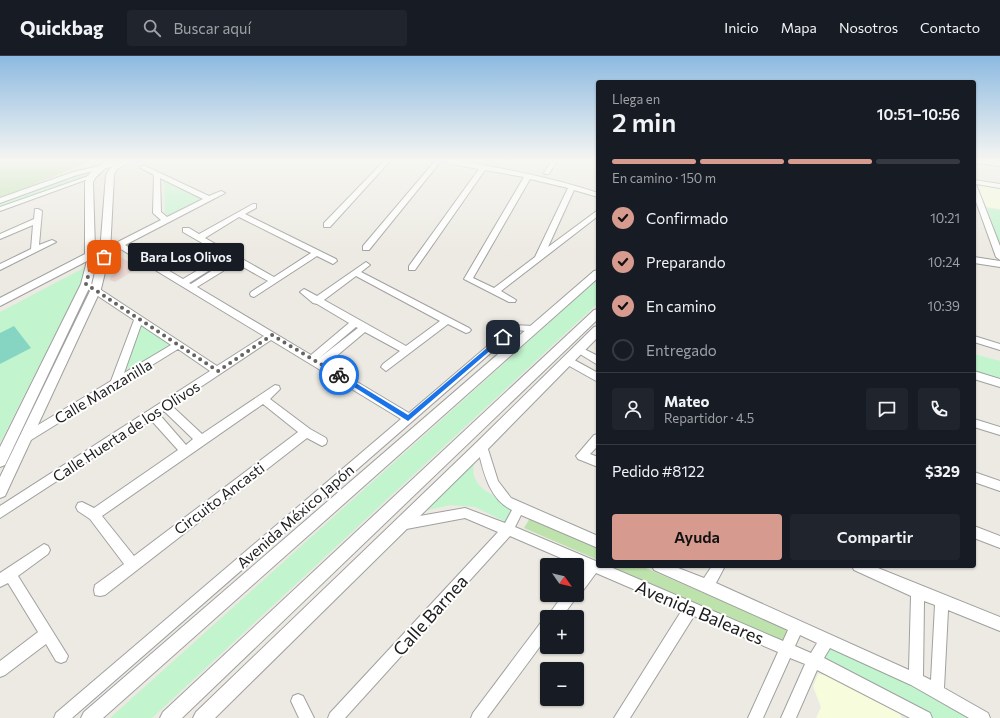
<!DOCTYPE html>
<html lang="es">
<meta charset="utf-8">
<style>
body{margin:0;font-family:Commissioner,sans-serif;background:#20242c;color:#f1f3f6;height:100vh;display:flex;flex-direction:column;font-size:15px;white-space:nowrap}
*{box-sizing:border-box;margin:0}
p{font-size:13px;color:#9ea1a6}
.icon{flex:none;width:22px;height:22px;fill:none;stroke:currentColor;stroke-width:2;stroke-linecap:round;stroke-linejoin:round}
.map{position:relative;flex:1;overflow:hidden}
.details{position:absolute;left:596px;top:24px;width:380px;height:488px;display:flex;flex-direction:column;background:#171b24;border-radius:4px;box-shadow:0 1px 3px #0004}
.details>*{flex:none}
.needle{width:26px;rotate:124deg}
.buttons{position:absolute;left:540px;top:502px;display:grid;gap:8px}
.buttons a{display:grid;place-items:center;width:44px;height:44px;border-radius:4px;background:#171b24;box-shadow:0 1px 3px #0004;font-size:20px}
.pin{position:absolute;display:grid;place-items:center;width:34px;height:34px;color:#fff;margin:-17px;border-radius:8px;box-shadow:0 2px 6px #0006}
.courier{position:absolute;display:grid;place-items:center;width:40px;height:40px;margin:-20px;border:3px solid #1a73e8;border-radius:50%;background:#fff;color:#222;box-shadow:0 1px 5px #0007}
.bubble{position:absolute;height:28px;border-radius:4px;background:#171b24;box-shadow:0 1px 3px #0004;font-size:13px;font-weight:600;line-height:28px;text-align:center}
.head em{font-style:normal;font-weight:600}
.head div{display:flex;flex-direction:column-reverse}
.head{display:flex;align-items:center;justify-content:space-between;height:68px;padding:0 16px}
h1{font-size:26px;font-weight:600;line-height:30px}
.bar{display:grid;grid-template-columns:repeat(4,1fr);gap:6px 4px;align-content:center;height:48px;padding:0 16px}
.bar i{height:5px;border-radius:3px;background:#363941}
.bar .current{background:#d69a8f}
.bar p{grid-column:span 4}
.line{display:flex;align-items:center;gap:10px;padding:0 16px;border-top:1px solid #363941}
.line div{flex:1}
.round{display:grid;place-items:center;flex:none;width:42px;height:42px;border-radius:4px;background:#20242c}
ol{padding:0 16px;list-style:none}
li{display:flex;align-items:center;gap:12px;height:44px}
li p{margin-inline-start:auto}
li .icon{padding:4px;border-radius:50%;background:#d69a8f;color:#111;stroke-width:4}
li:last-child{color:#9ea1a6}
li i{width:22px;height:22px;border:2px solid #363941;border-radius:50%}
.button{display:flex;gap:8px;margin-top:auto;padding:8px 16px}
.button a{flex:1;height:46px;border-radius:4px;background:#d69a8f;color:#111;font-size:16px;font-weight:600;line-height:46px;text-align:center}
.button a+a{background:#20242c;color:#f1f3f6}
header{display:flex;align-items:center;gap:24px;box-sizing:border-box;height:56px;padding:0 20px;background:#171b24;border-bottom:1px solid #363941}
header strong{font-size:19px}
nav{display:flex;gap:22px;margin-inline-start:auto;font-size:14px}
.search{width:280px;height:36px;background:#20242c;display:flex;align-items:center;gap:10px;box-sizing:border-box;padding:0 14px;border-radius:4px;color:#9ea1a6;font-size:15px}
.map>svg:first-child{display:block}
.commercial{fill:#ecd7d2}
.education{fill:#f6fcdc}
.grass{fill:#bee2ac}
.park{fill:#c2f4ce}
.pitch{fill:#86d5c3}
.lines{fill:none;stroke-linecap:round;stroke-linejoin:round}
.minor-casing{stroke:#a0a0a0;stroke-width:2}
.tertiary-casing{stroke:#a0a0a0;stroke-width:2}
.minor{fill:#fff;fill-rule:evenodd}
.tertiary{fill:#fff;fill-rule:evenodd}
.route{fill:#1a73e8}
.done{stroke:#656461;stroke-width:4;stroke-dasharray:0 7.2}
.labels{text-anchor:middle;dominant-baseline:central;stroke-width:4;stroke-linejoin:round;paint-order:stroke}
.street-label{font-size:15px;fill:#1c1c1c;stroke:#fff}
.near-street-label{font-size:18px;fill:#1c1c1c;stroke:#fff}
</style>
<header>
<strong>Quickbag</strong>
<div class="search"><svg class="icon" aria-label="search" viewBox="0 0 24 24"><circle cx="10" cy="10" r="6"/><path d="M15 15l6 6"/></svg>Buscar aquí</div>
<nav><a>Inicio</a><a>Mapa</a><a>Nosotros</a><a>Contacto</a></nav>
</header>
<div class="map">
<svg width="1000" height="662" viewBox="0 0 1000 662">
<rect width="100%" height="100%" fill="#eceae2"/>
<path class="commercial" d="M118 199 138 212 115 226 110 224 111 220 116 217 106 211V205Z"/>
<g class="education">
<path d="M976 128 1000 132V153L986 151Z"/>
<path d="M818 618 829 620 898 653 902 662H816L821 651 813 631Z"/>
</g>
<g class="grass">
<path d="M0 105H90L0 143Z"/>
<path d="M530 462 598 491V504L524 472Z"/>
<path d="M610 510H641L791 575 788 588Z"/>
</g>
<g class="park">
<path d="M82 117 87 120 0 152V147Z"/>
<path d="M164 125 203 144 170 160 165 157Z"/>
<path d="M987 152 1000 154V189Z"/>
<path d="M84 212 80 230 0 387V256Z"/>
<path d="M598 223V247L152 662H110Z"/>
<path d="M141 268 173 290 120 322Z"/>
<path d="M974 298 1000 305V323L974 315Z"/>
<path d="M475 403C466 432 494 439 515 450L506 466 475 451 450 449 420 456Z"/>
<path d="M829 588 894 617 977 662H931L822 607Z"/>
</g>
<path class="pitch" d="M14 270 31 292 0 308V277Z"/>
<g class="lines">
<defs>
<g id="minor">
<path d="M122 105 125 107 124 108 77 119 0 147V142L73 116Z"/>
<path d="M384 105H390L330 171H324V167Z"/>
<path d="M435 105H441L369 194H363V190Z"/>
<path d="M443 105C457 103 473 108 488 110 526 117 562 125 598 137V141L574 134 548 191 598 154V160L501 235 516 244 515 246H509L464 223 524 121 485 114 415 214H409V210L479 113 446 107ZM530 123 568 132 535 201 494 232 473 222Z"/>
<path d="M551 105H557L549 118H545L544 117Z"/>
<path d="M974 105 1000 106V110L976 107Z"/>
<path d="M141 110H145L209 140 221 135 225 137 125 189 183 223 223 199 183 176V172H189L199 178 253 148H256V152L245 158 336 203 337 205 333 208 317 200 254 241 251 240 250 238 251 236 268 225 236 207 197 231 311 299 349 267 317 248 313 247 300 236 304 233 317 240 366 206 370 209 361 216 469 272 471 274 469 276 466 277 448 268 386 315 381 311 383 308 400 295 365 276 327 308 409 357 512 269 534 270 539 273 534 276 517 274 72 662H54L56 657 401 363 271 284 172 350 202 378 275 329 279 330 280 333 270 343 310 373 326 382 327 385 326 388 322 390 307 382 105 539 100 540 95 539 94 534 95 529 124 508 90 463 78 455 76 451 78 447 82 446 94 452 178 394 151 364 0 462V450L210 315 178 293 31 384 27 385 23 384 22 381 23 378 111 325 134 264 83 230V226H89L217 310 264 280 119 192 108 198H102V194L161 164 153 157 154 119 141 112ZM160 122 203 143 167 161 161 156ZM239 161 311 197 274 221 205 182ZM229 202 230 203 191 228 189 227ZM356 220 440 265 406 290 324 244ZM141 269 171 289 124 317ZM356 271 358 272 318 303ZM263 348 298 376 134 500 102 460ZM164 355 193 383 186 389 159 358Z"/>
<path d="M94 118 99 119 0 155V151Z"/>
<path d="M974 124 1000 128V132L976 128 1000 190V204L996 201 974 140Z"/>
<path d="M35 153H38L42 155 39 189 52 184 56 186 0 214V208L31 193 33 169 0 183V178L34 163Z"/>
<path d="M974 201 1000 205V211L974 207Z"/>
<path d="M974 280 1000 288V294L974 286Z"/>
<path d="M578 290 598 300V309L575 295 573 293Z"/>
<path d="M567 300 598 317V326L564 307 562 304Z"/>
<path d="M974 315 1000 323V331L974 323Z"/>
<path d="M974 363 1000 371V379L974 371Z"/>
<path d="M598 378V390L590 398 598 401V411L578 403 576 400 594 379Z"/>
<path d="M482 385 486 387 487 390 498 425 511 442 598 480V492L521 459 515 471 598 506V510H608L783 585 788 574 654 514 652 510H673L704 522 712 510H725L716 527 909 614 911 540 854 514 852 510H873L1000 561V575L948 554 944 632 988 657 990 662H969L911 629 830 592 824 602 930 657 932 662H910L817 614 796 662H781L805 608 790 602 763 662H748L778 596 694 560 630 662H614L682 554 596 517 582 536 577 537V521L584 512 510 480 345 662H328L330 657 498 476 465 462 401 474 397 472 395 468 397 464 465 452 505 467 512 454C488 443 483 413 477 390L478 387ZM924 545 935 549 931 624 923 620ZM800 579 817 587 811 597 795 590Z"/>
<path d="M974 416 1000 425V435L974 426Z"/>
<path d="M974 470 1000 480V492L974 482Z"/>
<path d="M44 488 48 490 50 494 48 498 18 520 68 600 66 605 61 607 56 605 46 588 5 619 0 621V605L38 576 8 527 0 531V517Z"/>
<path d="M577 538 578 539 562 561H547L563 539Z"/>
<path d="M547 563V581L487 662H471L473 657 542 565Z"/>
<path d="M298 638 303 640 314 662H299L291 645 293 640Z"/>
</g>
<g id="tertiary">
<path d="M105 105H113L96 121 93 126 95 194 100 196 106 119C111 109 120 104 131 105L116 114 114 119 110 196 101 233 5 440 0 442V421L91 233 99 199 95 201 97 205 91 228 5 409 0 411V391L81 228 87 205 0 250V242L85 198V126L89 118Z"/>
<path d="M598 214V222L103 662H81L84 656 594 215Z"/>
<path d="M598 253V263L182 662H160L163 656 594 254Z"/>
<path d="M598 270V281L487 394 215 662H193L196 656 477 386 594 271Z"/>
</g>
</defs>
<use href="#minor" class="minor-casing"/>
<use href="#tertiary" class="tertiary-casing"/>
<use href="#minor" class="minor"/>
<use href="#tertiary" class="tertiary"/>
</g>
<linearGradient id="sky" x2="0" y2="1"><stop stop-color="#8dbae1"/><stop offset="0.53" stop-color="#f6f6f2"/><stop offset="1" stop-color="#f6f6f2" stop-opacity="0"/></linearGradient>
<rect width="1000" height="197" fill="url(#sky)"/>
<path class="route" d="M501 280 506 281 408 365 335 319 341 318 408 359Z"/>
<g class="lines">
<path class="done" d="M104 201 105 196 90 199 92 205 86 228 218 315 272 279 339 319"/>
</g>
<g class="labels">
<g class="street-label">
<text transform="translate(103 335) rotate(-31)">Calle Manzanilla</text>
<text transform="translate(126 375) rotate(-33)">Calle Huerta de los Olivos</text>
<text transform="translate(219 442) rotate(-37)">Circuito Ancasti</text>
<text transform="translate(295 460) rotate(-41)">Avenida México Japón</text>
</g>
<g class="near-street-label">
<text transform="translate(700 556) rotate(23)">Avenida Baleares</text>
<text transform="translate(430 559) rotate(-48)">Calle Barnea</text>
</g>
</g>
</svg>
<div class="buttons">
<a><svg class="needle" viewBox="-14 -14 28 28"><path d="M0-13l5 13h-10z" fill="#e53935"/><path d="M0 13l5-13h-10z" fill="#9ea1a6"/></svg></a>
<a>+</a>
<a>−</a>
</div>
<div class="pin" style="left:104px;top:201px;background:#ea580c"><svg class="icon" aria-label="bag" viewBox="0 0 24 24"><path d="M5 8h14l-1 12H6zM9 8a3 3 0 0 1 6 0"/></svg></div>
<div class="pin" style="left:503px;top:281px;background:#1f2937"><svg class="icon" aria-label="home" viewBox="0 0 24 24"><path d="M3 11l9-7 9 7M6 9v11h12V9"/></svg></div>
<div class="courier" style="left:339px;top:319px"><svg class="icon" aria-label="bike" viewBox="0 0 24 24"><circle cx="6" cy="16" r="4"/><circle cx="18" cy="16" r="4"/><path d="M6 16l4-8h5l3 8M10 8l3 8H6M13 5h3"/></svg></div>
<div class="bubble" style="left:128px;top:187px;width:116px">Bara Los Olivos</div>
<section class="details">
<div class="head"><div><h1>2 min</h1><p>Llega en</p></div><em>10:51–10:56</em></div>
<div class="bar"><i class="current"></i><i class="current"></i><i class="current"></i><i></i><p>En camino · 150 m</p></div>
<ol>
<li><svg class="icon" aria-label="check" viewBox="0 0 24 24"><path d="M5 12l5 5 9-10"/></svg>Confirmado<p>10:21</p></li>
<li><svg class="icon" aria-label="check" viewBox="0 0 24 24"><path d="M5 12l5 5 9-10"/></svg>Preparando<p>10:24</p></li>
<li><svg class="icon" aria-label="check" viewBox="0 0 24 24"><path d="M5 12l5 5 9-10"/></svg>En camino<p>10:39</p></li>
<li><i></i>Entregado</li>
</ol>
<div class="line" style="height:72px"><a class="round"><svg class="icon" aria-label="person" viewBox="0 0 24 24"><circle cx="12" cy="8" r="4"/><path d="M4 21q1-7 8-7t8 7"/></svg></a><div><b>Mateo</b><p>Repartidor · 4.5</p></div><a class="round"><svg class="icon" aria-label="chat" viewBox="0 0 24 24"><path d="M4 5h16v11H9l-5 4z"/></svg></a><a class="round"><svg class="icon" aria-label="phone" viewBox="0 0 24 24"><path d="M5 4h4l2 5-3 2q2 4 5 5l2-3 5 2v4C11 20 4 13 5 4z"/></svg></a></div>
<div class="line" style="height:52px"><div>Pedido #8122</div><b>$329</b></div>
<div class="button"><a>Ayuda</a><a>Compartir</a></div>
</section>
</div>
